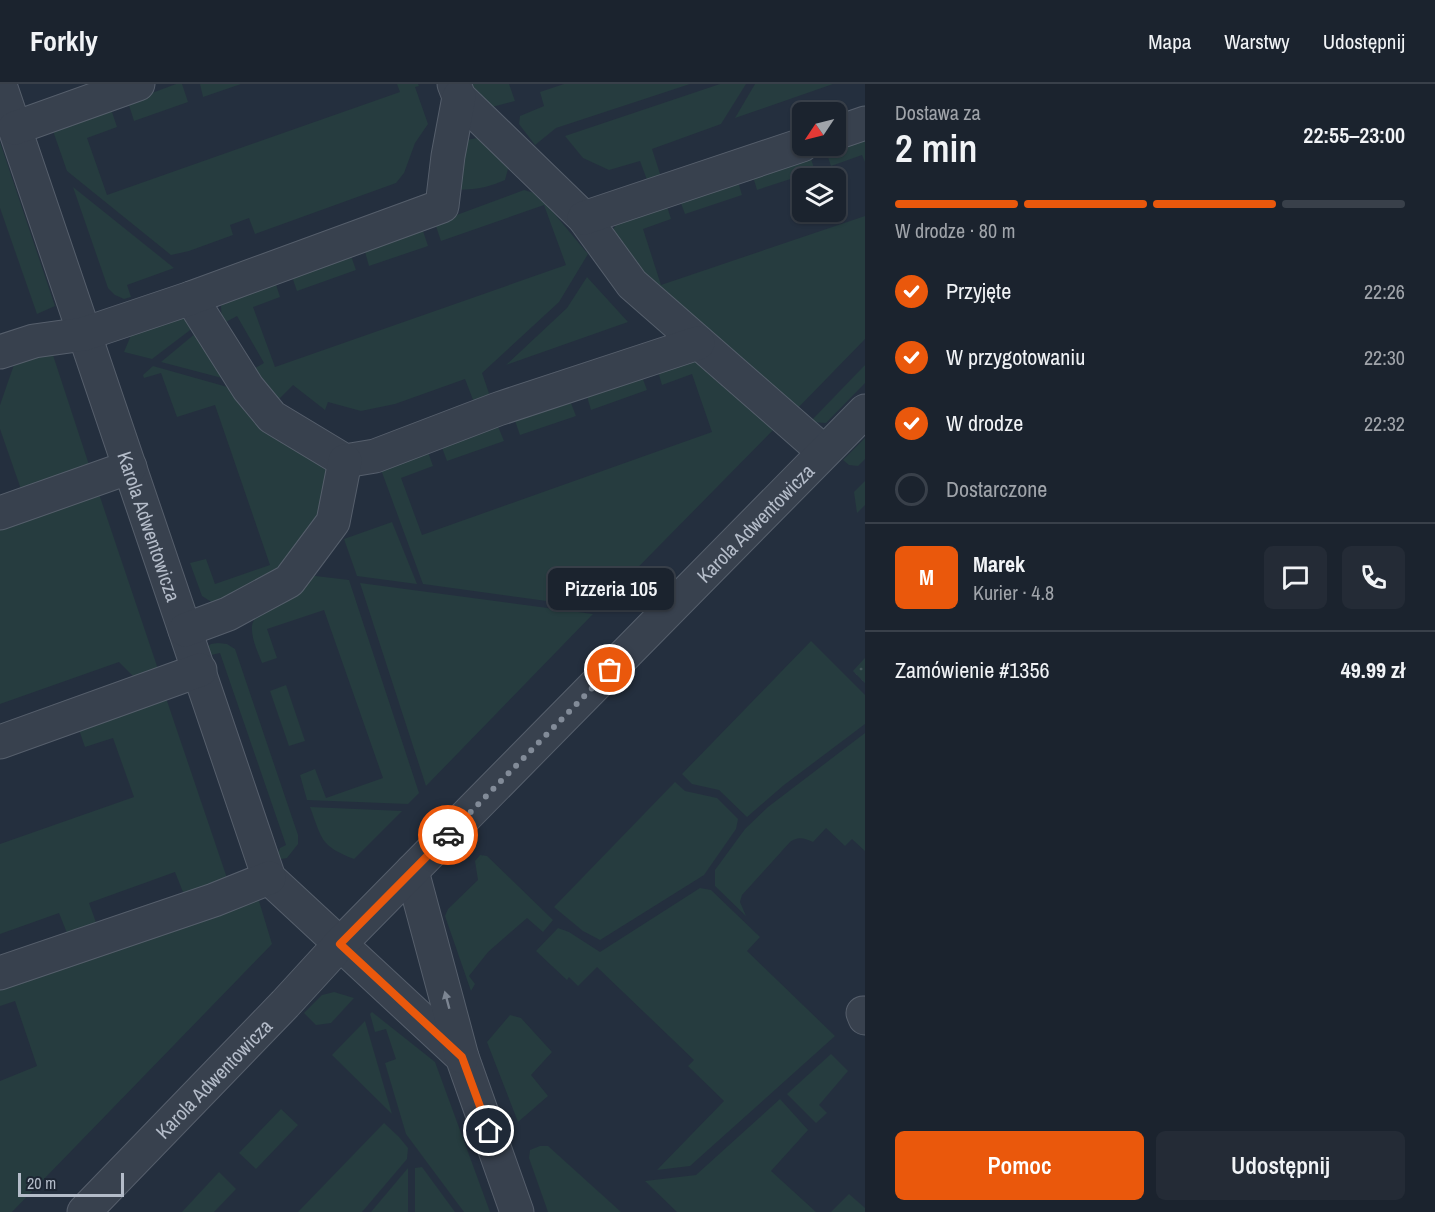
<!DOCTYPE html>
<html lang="pl">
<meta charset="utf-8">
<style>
body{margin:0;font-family:"Archivo Narrow",sans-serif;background:#242b36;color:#f1f3f6;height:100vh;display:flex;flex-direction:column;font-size:22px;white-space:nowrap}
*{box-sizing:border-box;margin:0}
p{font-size:20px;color:#a0a4aa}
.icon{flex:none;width:33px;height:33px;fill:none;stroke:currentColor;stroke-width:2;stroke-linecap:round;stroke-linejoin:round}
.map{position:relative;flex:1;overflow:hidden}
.sheet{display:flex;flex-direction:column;background:#1b232e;width:570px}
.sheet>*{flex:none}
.needle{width:39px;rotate:235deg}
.tools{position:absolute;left:792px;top:18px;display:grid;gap:12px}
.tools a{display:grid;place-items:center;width:54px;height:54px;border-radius:9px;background:#1b232e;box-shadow:0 2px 4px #0004,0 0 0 2px #39404a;font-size:30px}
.scale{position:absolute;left:18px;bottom:15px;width:106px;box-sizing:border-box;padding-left:6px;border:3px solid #b4bcc9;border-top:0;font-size:16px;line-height:21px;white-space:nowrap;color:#b4bcc9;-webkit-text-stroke:4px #1d2633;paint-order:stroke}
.pin{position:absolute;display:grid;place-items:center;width:51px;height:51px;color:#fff;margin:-26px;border:3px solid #fff;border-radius:50%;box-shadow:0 2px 6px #0007}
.courier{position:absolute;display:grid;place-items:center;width:60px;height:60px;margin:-30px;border:4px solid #ea580c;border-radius:50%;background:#fff;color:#222;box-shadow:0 2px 8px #0007}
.bubble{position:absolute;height:42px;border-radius:9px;background:#1b232e;box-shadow:0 2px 4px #0004,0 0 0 2px #39404a;font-size:20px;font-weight:600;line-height:42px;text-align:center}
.head em{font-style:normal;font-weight:600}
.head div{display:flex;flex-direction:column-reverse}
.head{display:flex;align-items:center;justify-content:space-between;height:102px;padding:0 30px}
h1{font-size:39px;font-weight:600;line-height:45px}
.bar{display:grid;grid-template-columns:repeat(4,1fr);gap:9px 6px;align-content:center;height:72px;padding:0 30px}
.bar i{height:8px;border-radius:4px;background:#39404a}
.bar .current{background:#ea580c}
.bar p{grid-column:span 4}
.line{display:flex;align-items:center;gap:15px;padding:0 30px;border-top:2px solid #39404a}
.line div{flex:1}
.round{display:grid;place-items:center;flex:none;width:63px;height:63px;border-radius:9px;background:#242b36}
ol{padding:0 30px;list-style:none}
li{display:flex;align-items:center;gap:18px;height:66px}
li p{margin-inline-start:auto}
li .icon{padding:6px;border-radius:50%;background:#ea580c;color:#fff;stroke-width:4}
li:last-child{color:#a0a4aa}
li i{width:33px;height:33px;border:3px solid #39404a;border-radius:50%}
.button{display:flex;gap:12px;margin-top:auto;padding:12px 30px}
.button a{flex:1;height:69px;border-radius:9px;background:#ea580c;color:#fff;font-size:24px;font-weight:600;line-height:69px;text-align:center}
.button a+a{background:#242b36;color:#f1f3f6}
header{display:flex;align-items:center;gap:36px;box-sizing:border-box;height:84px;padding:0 30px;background:#1b232e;border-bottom:2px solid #39404a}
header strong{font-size:28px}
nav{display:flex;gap:33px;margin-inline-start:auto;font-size:21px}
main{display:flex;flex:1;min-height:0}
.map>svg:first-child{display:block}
.grass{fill:#263c3f}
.park{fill:url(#park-dots)}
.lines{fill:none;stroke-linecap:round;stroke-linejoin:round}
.minor-casing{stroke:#565f6c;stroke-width:35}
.minor{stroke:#38414e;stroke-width:33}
.oneway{fill:#7c8592}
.done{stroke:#828b98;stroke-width:6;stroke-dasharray:0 10.8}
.route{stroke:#ea580c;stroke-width:8}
.labels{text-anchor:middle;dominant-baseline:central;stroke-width:6;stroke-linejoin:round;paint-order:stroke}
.street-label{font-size:20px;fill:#b4bcc9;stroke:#1d2633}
</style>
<header>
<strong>Forkly</strong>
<nav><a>Mapa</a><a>Warstwy</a><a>Udostępnij</a></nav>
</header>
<main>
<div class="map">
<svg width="865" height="1128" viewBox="0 0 865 1128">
<defs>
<pattern id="park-dots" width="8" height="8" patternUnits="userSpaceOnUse" patternTransform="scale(1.5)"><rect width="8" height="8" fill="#263c3f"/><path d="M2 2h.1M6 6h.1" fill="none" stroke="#435659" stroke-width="1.8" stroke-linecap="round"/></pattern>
</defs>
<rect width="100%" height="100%" fill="#242f3e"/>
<g class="grass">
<path d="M176 0H182L188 18 134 37 128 18Z"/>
<path d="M200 0H241L203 13Z"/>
<path d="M397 0H418L419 2 415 3 428 40 415 59 404 89 396 99 255 150 249 134 230 141 233 151 189 167 171 171 67 87 52 44 110 22 117 43 87 54 107 111 400 8Z"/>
<path d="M465 0H509L515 17 492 23Z"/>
<path d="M564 0H690L556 44 535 61 519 40 520 32 544 22 540 8Z"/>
<path d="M720 0H746L721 40 652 65 663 99 650 104 640 77 609 86 583 74 565 52Z"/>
<path d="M755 0H833L735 34Z"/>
<path d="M865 50V78L862 71 831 82 825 64Z"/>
<path d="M478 54 509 81 505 96C489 103 473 107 456 105L465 56Z"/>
<path d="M0 58 55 222 37 230 0 124Z"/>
<path d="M809 69 815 87 757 106 752 89Z"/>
<path d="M737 94 742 111 685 130 679 114Z"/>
<path d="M73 103 174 184 127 201 131 213 124 215 115 211 108 204Z"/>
<path d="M524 106 538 110 588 170 559 218 482 289 493 321 477 326 465 295 395 320 361 327 328 318 325 326 293 301 275 319 250 287 264 279 237 232 222 240 221 222 226 213 274 194 280 213 253 223 275 283 566 181 544 121 441 157 435 139Z"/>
<path d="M666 119 671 135 643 145 661 201 865 132V255L795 327 654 206 612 147 618 138Z"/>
<path d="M422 144 428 162 369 182 364 164Z"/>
<path d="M350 169 356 186 297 207 291 190Z"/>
<path d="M587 193 628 238 506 281 567 224Z"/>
<path d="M181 231 198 240 152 275 124 268 134 244Z"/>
<path d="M202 244 200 259 218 288 225 284 222 294 161 278Z"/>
<path d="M50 262 91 387 23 411 0 345V321L17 272Z"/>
<path d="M679 278H698L777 342 598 524 423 500 380 383 427 365 433 382 401 394 422 451 712 348 692 290 662 301 657 284Z"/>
<path d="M865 281V299L826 339 810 338Z"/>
<path d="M153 282 238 306 323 380 332 402 326 424 286 484 213 519 202 512 190 479 206 475 215 500 270 481 215 321 177 333 161 289 144 294 143 291Z"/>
<path d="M641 290 647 306 591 326 586 309Z"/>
<path d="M569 314 576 332 520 351 514 334Z"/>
<path d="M497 340 504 357 447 377 441 361Z"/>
<path d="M865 354V375L858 382 849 381 843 376Z"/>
<path d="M865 397V421L857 429 854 408Z"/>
<path d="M98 407 160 591 139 598 119 578 0 620V441Z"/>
<path d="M392 438 417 500 357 492 344 455Z"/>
<path d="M307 491 349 496 419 709 408 720 307 716 300 691 315 685 326 714 383 694 324 526 267 545 277 574 262 579C258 568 251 555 252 542 253 527 294 501 307 491Z"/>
<path d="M360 499 593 530 426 702Z"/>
<path d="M811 557 865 611V640L784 701 747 733 719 706 692 700 682 690Z"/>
<path d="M218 559 227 560 235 565 298 751V760L287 774 281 775 277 771 280 764 286 761 220 569 211 571 206 564 211 560Z"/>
<path d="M286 601 305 657 289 662 270 607Z"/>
<path d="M165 611 228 797 185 813 175 788 89 819 98 844 69 854 59 829 0 850V760L134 713 113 654 85 663 78 643Z"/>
<path d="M865 649V767L852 755 845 762 826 744 813 758C804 754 798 752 790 758L742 811 740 818 746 832 715 802V786L745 745 768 723Z"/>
<path d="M675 698 685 707 717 714 738 735 736 745 704 791 600 856 583 847 554 823Z"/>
<path d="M310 723 402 727 354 775C320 762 322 755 310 723Z"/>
<path d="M480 771 487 772 553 836 543 848 527 834 488 868 469 892 475 900 471 907 445 832 448 825 478 796 475 777Z"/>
<path d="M700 804 711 806 760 853 747 867 835 952 690 1082 657 1086 724 1017 688 982 694 976 597 883 578 902 569 893 567 896 536 867 558 844 569 848 600 868Z"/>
<path d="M249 815 259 817 272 860 12 1128H0V997L37 982 15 917 0 922V901Z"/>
<path d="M334 908 354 914 331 939 316 941 304 929 322 911Z"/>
<path d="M372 928 435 978 490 1128H464L406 1050 385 979 396 975 386 945 375 948 370 930Z"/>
<path d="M510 931 521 934 552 968 531 991 548 1012 518 1038 487 958Z"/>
<path d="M365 937 392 1030 332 971Z"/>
<path d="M831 970 848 987 819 1021 827 1029 816 1039 787 1010Z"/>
<path d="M780 1015 808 1046 771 1087 816 1128H677L645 1097 696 1091Z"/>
<path d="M281 1025 298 1041 256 1085 239 1069Z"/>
<path d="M384 1039 399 1053 408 1064 407 1075 362 1128H298Z"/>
<path d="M540 1062H548L621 1128H548L529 1074 530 1066Z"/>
<path d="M422 1083 455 1128H415V1084Z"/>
<path d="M408 1084V1128H371Z"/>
<path d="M219 1088 236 1105 214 1128H182Z"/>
<path d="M849 1110 865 1124V1128H831Z"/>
</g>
<path class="park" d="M865 574V599L853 587Z"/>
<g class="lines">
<defs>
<g id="minor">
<path d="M454 0 459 13 584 134 632 200 824 368"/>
<path id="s1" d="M0 1 269 794 462 973 517 1128"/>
<path d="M15 44 138 0"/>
<path d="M836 49 865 39"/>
<path d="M584 134 802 61"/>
<path d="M191 214 248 304 272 333 345 377 375 372 498 325 698 259"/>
<path d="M0 268 34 257 84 250 191 214 442 122 448 72 459 13"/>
<path d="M0 429 130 383"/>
<path d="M185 546 228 530 289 497 333 438 345 377"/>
<path d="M0 658 200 586"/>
<path d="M412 787 462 973"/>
<path d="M0 889 214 816 269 794"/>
<path d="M863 929 865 934"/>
<path id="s2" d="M84 1128 285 920 340 860 865 327"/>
</g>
</defs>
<use href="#minor" class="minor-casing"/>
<use href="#minor" class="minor"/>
</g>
<defs><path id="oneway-solid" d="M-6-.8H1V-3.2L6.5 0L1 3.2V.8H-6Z" transform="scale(1.5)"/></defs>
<use class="oneway" href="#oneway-solid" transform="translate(447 916) rotate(-105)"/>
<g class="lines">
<path class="done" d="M448 751 610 586"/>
<path class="route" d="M448 751 340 860 462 973 489 1047"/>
</g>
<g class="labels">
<g class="street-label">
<text stroke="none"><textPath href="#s2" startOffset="962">Karola Adwentowicza</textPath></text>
<text stroke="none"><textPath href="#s1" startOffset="466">Karola Adwentowicza</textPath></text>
<text stroke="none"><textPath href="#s2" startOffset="186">Karola Adwentowicza</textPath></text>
</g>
</g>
</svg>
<div class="tools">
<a><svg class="needle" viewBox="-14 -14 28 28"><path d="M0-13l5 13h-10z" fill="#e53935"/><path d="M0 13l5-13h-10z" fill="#a0a4aa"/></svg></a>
<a><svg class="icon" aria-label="layers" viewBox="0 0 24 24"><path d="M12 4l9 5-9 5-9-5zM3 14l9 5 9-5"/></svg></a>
</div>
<div class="scale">20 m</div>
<div class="pin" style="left:610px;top:586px;background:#ea580c"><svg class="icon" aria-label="bag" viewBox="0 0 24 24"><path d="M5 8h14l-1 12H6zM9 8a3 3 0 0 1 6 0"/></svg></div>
<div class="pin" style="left:489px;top:1047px;background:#1f2937"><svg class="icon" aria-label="home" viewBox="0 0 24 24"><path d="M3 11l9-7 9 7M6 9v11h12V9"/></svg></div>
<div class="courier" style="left:448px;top:751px"><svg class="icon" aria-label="car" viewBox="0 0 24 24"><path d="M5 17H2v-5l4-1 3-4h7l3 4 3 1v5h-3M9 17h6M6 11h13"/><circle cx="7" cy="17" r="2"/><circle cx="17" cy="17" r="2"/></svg></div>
<div class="bubble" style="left:548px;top:484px;width:126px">Pizzeria 105</div>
</div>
<section class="sheet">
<div class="head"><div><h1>2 min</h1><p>Dostawa za</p></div><em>22:55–23:00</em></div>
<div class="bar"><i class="current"></i><i class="current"></i><i class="current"></i><i></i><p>W drodze · 80 m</p></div>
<ol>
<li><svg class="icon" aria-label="check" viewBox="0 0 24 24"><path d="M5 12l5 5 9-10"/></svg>Przyjęte<p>22:26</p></li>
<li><svg class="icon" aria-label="check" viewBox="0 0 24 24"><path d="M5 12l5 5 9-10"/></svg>W przygotowaniu<p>22:30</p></li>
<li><svg class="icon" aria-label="check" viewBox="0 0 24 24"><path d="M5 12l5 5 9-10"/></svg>W drodze<p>22:32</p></li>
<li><i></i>Dostarczone</li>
</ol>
<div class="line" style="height:108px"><b class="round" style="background:#ea580c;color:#fff">M</b><div><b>Marek</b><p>Kurier · 4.8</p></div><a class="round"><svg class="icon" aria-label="chat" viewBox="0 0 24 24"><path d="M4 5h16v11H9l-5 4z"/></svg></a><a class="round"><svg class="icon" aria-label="phone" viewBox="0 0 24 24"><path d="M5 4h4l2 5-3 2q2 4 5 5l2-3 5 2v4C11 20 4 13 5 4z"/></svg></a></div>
<div class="line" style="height:78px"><div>Zamówienie #1356</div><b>49.99 zł</b></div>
<div class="button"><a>Pomoc</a><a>Udostępnij</a></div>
</section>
</main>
